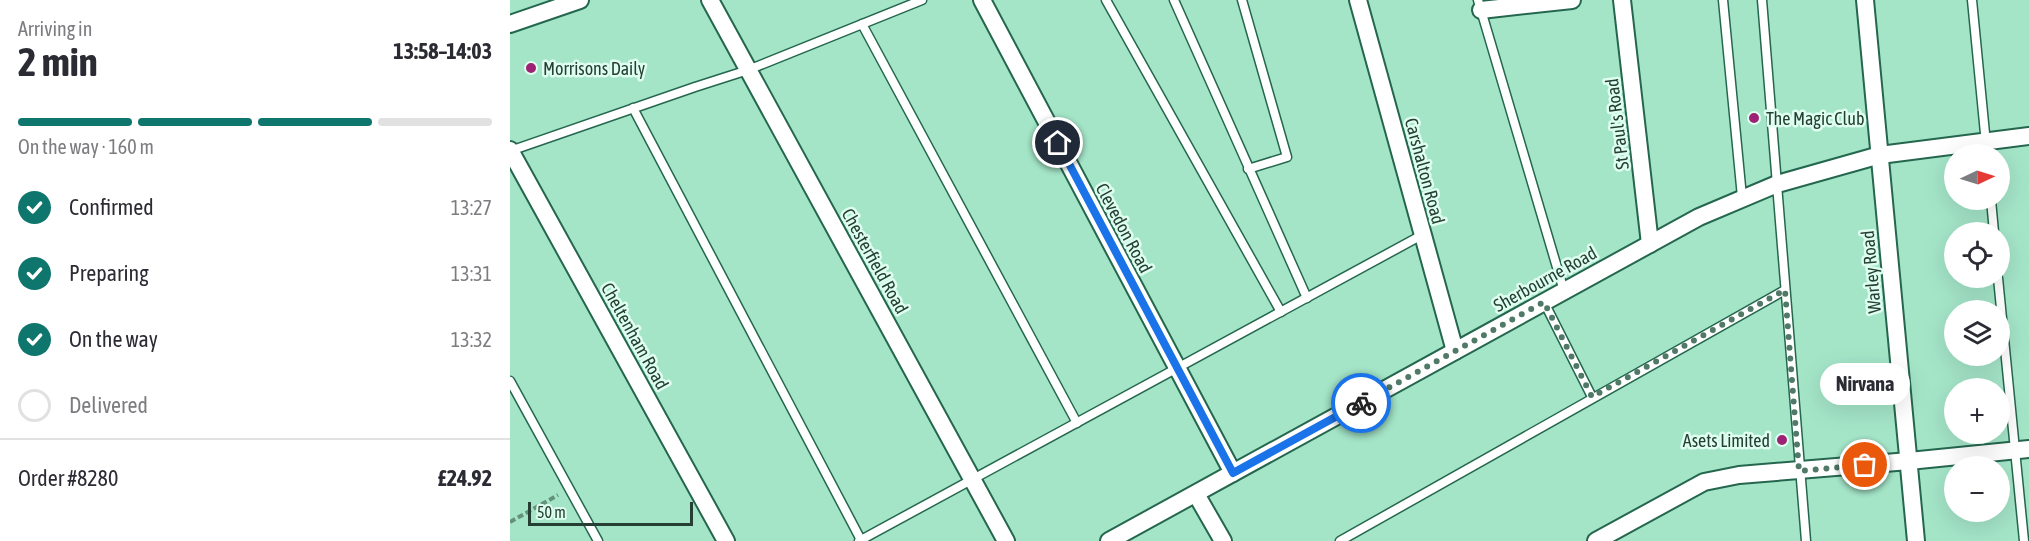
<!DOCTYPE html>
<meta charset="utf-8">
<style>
body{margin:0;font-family:"Asap Condensed",sans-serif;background:#f2f2f3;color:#2b2b33;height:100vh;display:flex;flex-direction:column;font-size:22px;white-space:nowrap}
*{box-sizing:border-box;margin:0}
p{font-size:20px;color:#7c7c81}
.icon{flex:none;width:33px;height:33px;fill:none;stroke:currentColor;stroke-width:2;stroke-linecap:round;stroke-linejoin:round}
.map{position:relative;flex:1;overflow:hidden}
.panel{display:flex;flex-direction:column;background:#fff;width:510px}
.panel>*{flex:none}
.needle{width:39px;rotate:86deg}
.buttons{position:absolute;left:1434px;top:144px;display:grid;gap:12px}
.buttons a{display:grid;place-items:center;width:66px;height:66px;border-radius:50%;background:#fff;box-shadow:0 6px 24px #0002;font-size:30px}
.scale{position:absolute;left:18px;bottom:15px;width:165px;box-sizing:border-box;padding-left:6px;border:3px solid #253f34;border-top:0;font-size:16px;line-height:21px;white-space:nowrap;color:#253f34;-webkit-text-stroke:4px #defeef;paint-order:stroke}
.pin{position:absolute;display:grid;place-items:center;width:51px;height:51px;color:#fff;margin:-26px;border:3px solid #fff;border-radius:50%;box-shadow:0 2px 6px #0007}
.courier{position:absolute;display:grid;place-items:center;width:60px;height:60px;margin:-30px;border:4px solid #1a73e8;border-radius:50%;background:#fff;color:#222;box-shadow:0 2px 8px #0007}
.bubble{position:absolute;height:42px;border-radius:21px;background:#fff;box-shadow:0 6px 24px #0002;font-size:20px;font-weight:700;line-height:42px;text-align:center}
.summary em{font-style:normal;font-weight:700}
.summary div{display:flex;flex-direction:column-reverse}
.summary{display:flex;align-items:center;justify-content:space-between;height:102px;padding:0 18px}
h1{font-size:39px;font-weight:700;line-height:45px}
.bar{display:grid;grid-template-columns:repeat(4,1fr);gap:9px 6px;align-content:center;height:72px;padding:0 18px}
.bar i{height:8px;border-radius:4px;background:#e1e1e2}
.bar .current{background:#0f766e}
.bar p{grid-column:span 4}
.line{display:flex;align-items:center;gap:15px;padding:0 18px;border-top:2px solid #e1e1e2}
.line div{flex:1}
ol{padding:0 18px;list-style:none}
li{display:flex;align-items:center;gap:18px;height:66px}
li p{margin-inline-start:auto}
li .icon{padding:6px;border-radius:50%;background:#0f766e;color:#fff;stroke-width:4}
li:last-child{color:#7c7c81}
li i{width:33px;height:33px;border:3px solid #e1e1e2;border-radius:50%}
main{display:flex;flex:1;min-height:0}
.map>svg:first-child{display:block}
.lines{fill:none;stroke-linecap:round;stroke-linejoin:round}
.service-casing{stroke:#25674e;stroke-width:11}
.minor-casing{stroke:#25674e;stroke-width:20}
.path{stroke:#64917d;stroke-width:4;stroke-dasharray:6 3;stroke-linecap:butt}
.service{stroke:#fff;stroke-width:8}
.minor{stroke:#fff;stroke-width:16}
.done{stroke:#517968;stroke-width:6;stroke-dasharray:0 10.8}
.route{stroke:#1a73e8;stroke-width:8}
.poi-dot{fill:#9e2175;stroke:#defeef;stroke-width:2}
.labels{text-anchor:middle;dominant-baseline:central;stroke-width:5;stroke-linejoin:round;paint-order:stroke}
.poi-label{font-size:18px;fill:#253f34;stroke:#defeef;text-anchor:start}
.street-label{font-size:18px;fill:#253f34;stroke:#defeef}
</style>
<main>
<section class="panel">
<div class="summary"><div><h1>2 min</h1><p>Arriving in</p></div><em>13:58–14:03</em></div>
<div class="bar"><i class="current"></i><i class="current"></i><i class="current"></i><i></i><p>On the way · 160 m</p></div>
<ol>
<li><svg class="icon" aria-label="check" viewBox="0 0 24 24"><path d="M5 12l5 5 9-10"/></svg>Confirmed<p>13:27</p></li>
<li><svg class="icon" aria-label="check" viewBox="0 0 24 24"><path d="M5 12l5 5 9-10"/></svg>Preparing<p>13:31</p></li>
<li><svg class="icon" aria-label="check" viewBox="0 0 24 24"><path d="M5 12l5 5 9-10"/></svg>On the way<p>13:32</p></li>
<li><i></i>Delivered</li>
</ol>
<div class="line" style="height:78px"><div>Order #8280</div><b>£24.92</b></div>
</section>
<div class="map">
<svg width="1519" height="541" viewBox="0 0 1519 541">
<rect width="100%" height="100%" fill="#a4e5c8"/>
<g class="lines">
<defs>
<g id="service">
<path d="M596 0 771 312"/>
<path d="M664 0 797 298"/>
<path d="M732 0 777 157 738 169"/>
<path d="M968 0 1054 291"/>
<path d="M1213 0 1232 197"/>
<path d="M1252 0 1296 541"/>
<path d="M1462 0 1477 154"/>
<path d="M352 24 567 423"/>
<path d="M123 108 351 540"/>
<path d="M0 151 185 87 238 70 412 0"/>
<path d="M1481 200 1484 232"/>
<path d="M1488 278 1514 541"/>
<path d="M1034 302 1082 397"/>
<path d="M0 381 88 541"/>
<path d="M349 541 912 235"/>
<path d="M830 541 1275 290"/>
</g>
<g id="minor">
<path d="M200 0 496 541"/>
<path d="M472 0 723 473"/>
<path d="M848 0 945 351"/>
<path d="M1112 0 1140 244"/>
<path d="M1355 0 1406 541"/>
<path d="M971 10 1062 0"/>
<path d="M0 24 70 0"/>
<path d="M0 150 216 541"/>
<path d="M686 494 713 541"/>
<path d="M599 541 1189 217 1267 184 1370 155 1519 136"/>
<path d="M1086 541 1194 482 1229 475 1399 461 1519 449"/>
</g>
</defs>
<use href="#service" class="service-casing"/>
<use href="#minor" class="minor-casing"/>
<path class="path" d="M0 522 48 495"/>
<use href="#service" class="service"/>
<use href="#minor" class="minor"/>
</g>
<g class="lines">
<path class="done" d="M851 403 1034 302 1082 397 1275 290 1289 471 1355 465"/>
<path class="route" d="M548 143 723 473 851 403"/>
</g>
<g class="poi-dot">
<circle cx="21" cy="68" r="6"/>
<circle cx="1244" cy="118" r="6"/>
<circle cx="1272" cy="440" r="6"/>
</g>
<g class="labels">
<g class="poi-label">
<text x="33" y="68">Morrisons Daily</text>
<text x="1256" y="118">The Magic Club</text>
<text x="1260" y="440" text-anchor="end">Asets Limited</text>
</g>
<g class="street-label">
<text transform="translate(1107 124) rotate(-97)">St Paul's Road</text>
<text transform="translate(915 171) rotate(75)">Carshalton Road</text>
<text transform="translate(614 228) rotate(62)">Clevedon Road</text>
<text transform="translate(365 261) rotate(61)">Chesterfield Road</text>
<text transform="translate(1361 272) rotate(-95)">Warley Road</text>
<text transform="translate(1035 279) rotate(-29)">Sherbourne Road</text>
<text transform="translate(125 336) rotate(61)">Cheltenham Road</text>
</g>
</g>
</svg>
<div class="buttons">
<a><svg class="needle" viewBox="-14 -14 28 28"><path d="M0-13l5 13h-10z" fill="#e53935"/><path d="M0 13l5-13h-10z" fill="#7c7c81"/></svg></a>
<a><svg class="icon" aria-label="locate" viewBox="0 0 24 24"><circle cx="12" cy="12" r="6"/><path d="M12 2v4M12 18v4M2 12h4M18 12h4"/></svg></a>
<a><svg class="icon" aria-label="layers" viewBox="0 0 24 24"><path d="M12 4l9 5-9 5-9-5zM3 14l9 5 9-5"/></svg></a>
<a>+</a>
<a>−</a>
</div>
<div class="scale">50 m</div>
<div class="pin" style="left:1355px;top:465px;background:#ea580c"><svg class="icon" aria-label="bag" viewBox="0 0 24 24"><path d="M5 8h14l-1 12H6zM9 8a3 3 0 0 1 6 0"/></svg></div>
<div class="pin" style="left:548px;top:143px;background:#1f2937"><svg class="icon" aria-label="home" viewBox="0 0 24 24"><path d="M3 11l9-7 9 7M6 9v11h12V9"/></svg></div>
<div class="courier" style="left:851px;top:403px"><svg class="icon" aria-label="bike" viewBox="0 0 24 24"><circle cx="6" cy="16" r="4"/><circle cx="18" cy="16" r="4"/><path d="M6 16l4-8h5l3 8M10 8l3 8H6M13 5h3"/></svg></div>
<div class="bubble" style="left:1310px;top:363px;width:90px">Nirvana</div>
</div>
</main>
